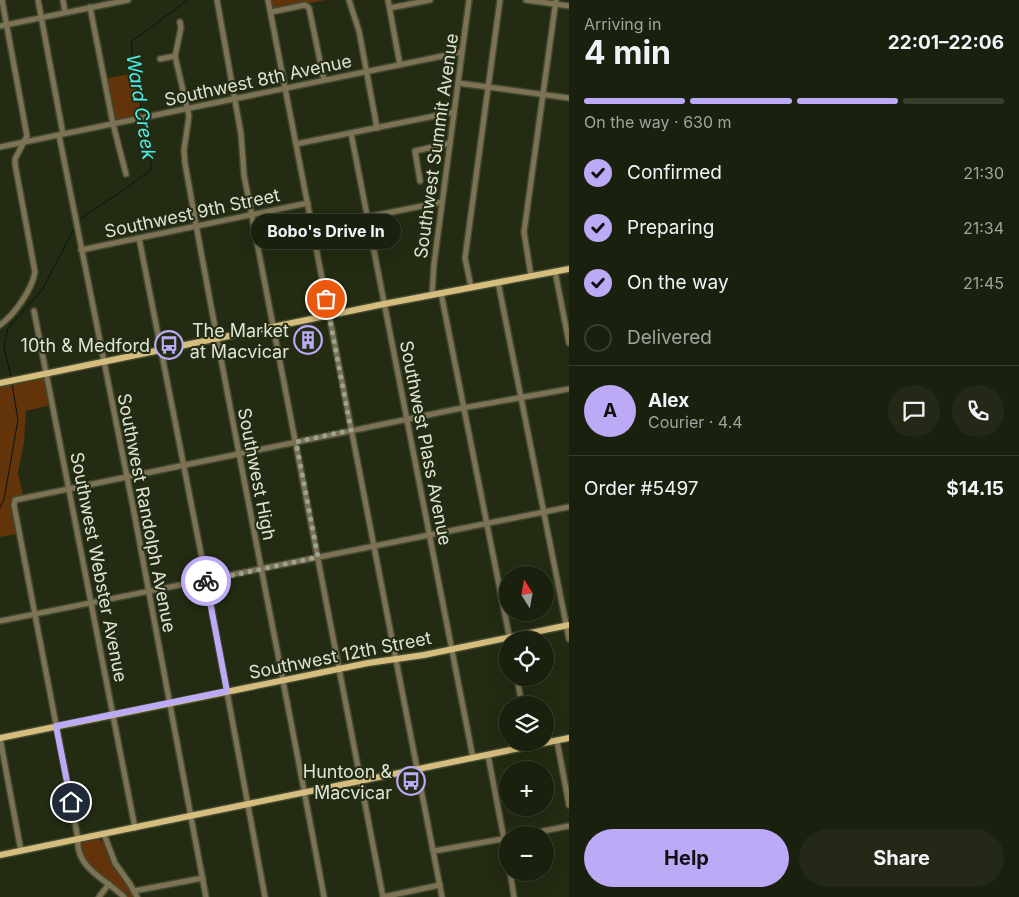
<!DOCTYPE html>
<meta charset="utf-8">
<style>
body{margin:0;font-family:Inter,sans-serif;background:#232817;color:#f1f3f6;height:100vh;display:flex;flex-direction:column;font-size:19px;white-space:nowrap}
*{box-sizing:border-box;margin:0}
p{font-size:16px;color:#9fa39e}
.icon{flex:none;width:28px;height:28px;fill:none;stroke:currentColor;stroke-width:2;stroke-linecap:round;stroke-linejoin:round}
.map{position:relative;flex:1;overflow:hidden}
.panel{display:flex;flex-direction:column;background:#1a200e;width:450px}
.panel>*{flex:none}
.needle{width:32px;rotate:349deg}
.tools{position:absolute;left:499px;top:566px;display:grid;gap:10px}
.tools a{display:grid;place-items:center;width:55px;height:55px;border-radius:50%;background:#1a200e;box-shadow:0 5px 20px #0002,0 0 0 1px #383e2e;font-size:25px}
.pin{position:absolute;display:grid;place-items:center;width:42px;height:42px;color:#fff;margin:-21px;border:2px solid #fff;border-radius:50%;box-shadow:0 1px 5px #0007}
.courier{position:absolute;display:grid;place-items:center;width:50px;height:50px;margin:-25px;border:4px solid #bcaaf6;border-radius:50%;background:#fff;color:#222;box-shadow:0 1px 6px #0007}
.bubble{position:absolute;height:35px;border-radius:18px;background:#1a200e;box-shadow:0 5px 20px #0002,0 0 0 1px #383e2e;font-size:16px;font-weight:700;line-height:35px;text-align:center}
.overview em{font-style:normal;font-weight:700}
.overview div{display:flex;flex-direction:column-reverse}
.overview{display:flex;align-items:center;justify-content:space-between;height:85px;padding:0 15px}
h1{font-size:32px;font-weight:700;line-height:38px}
.bar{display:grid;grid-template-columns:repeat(4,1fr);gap:8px 5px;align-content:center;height:60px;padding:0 15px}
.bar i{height:6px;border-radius:4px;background:#383e2e}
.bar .on{background:#bcaaf6}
.bar p{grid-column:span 4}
.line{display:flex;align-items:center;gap:12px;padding:0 15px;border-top:1px solid #383e2e}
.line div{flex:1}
.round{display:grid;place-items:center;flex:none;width:52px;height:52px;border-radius:26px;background:#232817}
ol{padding:0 15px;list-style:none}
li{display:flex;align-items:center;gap:15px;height:55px}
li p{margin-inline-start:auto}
li .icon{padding:5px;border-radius:50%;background:#bcaaf6;color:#111;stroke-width:4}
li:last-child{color:#9fa39e}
li i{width:28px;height:28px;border:2px solid #383e2e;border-radius:50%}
.primary-button{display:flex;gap:10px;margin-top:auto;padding:10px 15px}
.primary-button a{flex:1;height:58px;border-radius:30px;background:#bcaaf6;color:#111;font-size:20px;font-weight:700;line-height:58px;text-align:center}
.primary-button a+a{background:#232817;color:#f1f3f6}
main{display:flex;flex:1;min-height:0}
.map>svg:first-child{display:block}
.green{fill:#633309}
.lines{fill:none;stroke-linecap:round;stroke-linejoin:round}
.stream{stroke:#061414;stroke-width:1}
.minor-casing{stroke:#414931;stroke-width:8}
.major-casing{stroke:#414931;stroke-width:9}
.minor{stroke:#7d7254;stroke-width:5}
.major{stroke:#d5bd7d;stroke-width:6}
.done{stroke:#9da390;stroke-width:5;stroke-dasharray:0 9}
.route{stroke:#bcaaf6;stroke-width:6}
.labels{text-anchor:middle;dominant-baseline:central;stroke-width:4;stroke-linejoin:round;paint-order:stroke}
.street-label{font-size:18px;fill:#dee4d4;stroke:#232b12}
.poi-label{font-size:18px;fill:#dee4d4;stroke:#232b12;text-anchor:end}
.water-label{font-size:19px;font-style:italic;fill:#4bf0ec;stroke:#232b12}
</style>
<main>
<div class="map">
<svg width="569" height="897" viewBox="0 0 569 897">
<rect width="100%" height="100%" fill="#232b12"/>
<g class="green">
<path d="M270 0H326L278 9 273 8Z"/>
<path d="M134 73 142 114 112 120 104 79Z"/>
<path d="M44 377 51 405 26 411 24 443 18 473 23 495 14 497 11 502 17 534 0 537V387Z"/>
<path d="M95 838 99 839 104 843 112 863 129 887 134 897H127C112 878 81 870 80 843Z"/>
</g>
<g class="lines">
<g class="stream">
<path d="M143 115 135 82 131 42 188 0"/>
<path d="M79 221 81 218 118 194 151 170 150 140 144 119"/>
<path d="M11 377 4 347 8 328 42 290 75 227"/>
<path d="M0 508 4 499 18 420 12 384"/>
</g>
<defs>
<g id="minor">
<path d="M38 0 63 134"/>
<path d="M63 0 65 12"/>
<path d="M217 0 241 134 244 175 383 897"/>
<path d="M268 0 442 897"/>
<path d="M349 0 359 31 377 128"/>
<path d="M388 0 400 65"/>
<path d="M526 0 569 6"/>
<path d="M90 7 113 124 126 174"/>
<path d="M390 8 430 0"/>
<path d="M271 12 305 5 309 8 324 80"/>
<path d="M180 22 181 28 175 56 189 116 184 150 185 163C228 408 279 652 324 897"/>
<path d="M0 26 128 0"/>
<path d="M160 59 175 56"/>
<path d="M458 83 569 98"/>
<path d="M351 133 473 758"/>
<path d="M59 135 133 507 206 897"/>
<path d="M296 144 454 112"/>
<path d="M0 147 462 52"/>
<path d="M420 181 415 151 450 143"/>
<path d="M367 217 442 202"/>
<path d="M139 238 207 584 265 897"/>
<path d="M81 250 308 203"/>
<path d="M555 271 569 343"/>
<path d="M531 276 524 232 556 0"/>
<path d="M498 282 569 639"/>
<path d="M471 287 465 258 500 0"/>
<path d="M441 293 510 640"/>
<path d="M432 295 434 264 469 0"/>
<path d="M34 311 135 828"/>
<path d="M0 325C14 315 32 290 35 272L15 164V159L27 136 2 0"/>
<path d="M0 621 569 507"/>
<path d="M517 678 522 705"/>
<path d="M0 738 21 851"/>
<path d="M557 741 569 805"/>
<path d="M488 755 508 860"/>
<path d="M104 834 115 863 130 884 137 897"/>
<path d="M523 835 569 826"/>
<path d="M434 851 508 838"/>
<path d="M510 872 514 897"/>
<path d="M134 891 203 878"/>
<path d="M99 897 109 884"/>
<path d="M124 897C107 880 75 868 78 839L14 505 15 500 457 409 569 389"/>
<path d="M383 897 440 885"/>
</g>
<g id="major">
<path d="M0 383 384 304 569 269"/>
<path d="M0 738 368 663 424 655 569 625"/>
<path d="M0 855 569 738"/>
</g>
</defs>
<use href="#minor" class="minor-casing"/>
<use href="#major" class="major-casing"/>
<use href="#minor" class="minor"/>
<use href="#major" class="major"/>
</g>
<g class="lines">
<path class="done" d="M206 581 318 557 296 442 351 430 326 299"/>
<path class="route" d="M71 802 56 726 227 691 206 581"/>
</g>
<defs>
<symbol id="building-ring" viewBox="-11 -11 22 22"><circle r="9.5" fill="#232b12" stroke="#bcaaf6" stroke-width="1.5"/><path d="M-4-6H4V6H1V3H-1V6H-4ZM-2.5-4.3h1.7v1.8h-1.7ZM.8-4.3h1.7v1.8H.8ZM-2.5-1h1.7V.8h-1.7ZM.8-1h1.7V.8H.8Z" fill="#bcaaf6"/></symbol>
<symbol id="bus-ring" viewBox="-11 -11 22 22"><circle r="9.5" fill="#232b12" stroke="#bcaaf6" stroke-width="1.5"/><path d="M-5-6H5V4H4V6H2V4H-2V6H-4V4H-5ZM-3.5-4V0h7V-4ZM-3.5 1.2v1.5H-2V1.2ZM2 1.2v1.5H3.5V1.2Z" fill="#bcaaf6"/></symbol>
</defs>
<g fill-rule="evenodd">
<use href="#building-ring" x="292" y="324" width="32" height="32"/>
<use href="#bus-ring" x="153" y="329" width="32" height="32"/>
<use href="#bus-ring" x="395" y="765" width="32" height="32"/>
</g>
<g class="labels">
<g class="street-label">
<text transform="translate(258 80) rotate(-12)">Southwest 8th Avenue</text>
<text transform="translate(436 146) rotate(-82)">Southwest Summit Avenue</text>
<text transform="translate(192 213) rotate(-12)">Southwest 9th Street</text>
<text transform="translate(426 443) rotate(79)">Southwest Plass Avenue</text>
<text transform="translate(257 474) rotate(79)">Southwest High</text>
<text transform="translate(147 513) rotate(79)">Southwest Randolph Avenue</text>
<text transform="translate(99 567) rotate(79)">Southwest Webster Avenue</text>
<text transform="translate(340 655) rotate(-11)">Southwest 12th Street</text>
</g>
<g class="poi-label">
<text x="289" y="330">The Market<tspan x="289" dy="21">at Macvicar</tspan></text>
<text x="150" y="345">10th &amp; Medford</text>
<text x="392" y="771">Huntoon &amp;<tspan x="392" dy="21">Macvicar</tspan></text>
</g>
<g class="water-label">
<text transform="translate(141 107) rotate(81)">Ward Creek</text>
</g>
</g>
</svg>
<div class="tools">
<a><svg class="needle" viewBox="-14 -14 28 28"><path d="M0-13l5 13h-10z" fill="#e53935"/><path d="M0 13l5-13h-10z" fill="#9fa39e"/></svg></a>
<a><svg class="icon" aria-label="locate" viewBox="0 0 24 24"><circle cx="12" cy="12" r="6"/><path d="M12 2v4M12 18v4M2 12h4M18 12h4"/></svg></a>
<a><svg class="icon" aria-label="layers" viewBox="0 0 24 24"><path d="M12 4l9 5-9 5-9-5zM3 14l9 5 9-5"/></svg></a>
<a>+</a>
<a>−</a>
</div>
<div class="pin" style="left:326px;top:299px;background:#ea580c"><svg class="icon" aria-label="bag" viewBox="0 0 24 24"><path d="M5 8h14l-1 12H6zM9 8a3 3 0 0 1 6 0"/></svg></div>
<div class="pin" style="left:71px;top:802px;background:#1f2937"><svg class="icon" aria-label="home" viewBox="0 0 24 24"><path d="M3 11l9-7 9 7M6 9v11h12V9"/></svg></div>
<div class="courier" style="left:206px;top:581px"><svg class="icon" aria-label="bike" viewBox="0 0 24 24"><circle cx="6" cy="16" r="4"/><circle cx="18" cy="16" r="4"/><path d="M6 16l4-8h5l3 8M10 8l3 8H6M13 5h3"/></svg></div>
<div class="bubble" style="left:251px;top:214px;width:150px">Bobo's Drive In</div>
</div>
<section class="panel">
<div class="overview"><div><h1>4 min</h1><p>Arriving in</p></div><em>22:01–22:06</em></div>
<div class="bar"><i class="on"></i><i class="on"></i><i class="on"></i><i></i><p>On the way · 630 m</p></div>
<ol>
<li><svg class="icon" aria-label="check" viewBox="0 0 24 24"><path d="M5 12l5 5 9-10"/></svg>Confirmed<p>21:30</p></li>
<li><svg class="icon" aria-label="check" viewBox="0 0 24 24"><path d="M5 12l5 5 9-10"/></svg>Preparing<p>21:34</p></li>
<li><svg class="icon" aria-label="check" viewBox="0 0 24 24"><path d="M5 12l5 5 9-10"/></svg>On the way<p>21:45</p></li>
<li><i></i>Delivered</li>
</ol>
<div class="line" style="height:90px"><b class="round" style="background:#bcaaf6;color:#111">A</b><div><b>Alex</b><p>Courier · 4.4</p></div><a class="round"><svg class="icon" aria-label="chat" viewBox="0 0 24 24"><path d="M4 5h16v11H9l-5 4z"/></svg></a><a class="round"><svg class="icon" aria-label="phone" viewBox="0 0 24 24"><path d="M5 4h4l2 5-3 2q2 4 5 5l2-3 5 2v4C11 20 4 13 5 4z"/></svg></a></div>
<div class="line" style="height:65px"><div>Order #5497</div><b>$14.15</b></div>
<div class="primary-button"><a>Help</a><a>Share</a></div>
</section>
</main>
